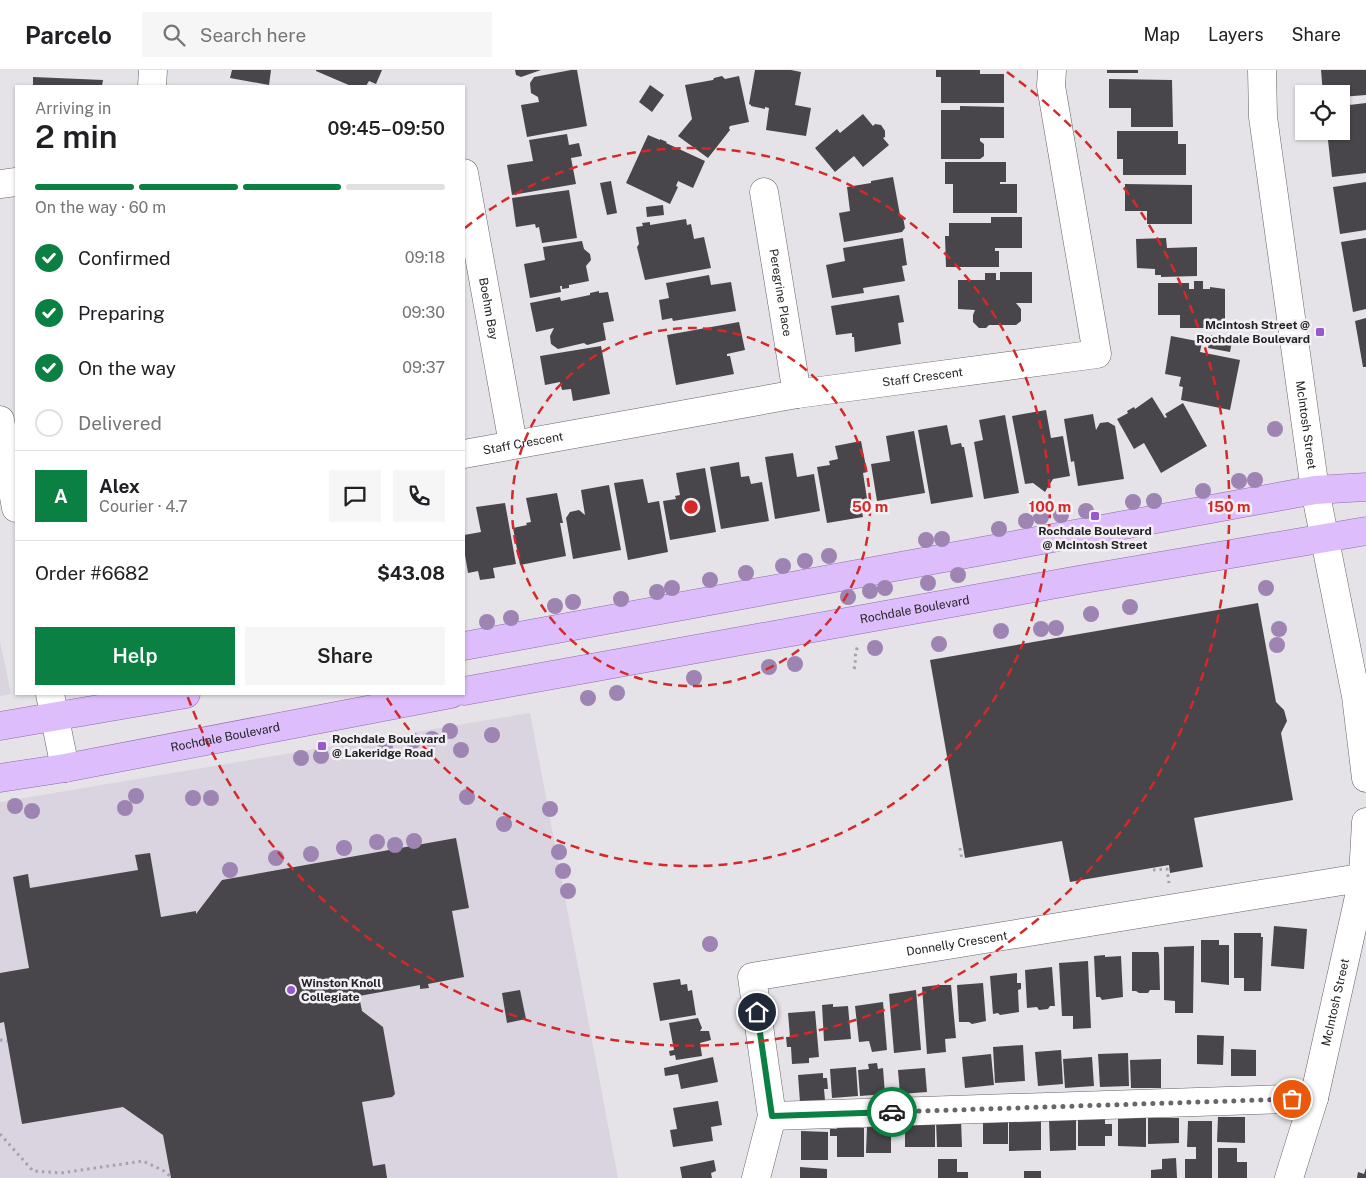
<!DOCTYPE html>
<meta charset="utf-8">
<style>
body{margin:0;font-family:"Public Sans",sans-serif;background:#f6f6f6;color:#202124;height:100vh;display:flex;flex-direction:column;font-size:19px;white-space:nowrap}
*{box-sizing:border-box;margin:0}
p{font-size:16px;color:#757577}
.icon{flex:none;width:28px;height:28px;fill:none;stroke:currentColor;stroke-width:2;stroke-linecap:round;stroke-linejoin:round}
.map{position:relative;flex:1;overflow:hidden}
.sheet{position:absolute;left:15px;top:15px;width:450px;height:610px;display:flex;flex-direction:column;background:#fff;border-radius:0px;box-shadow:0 1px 4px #0004}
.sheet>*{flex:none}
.buttons{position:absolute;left:1295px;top:15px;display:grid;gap:10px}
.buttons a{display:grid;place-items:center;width:55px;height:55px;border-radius:0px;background:#fff;box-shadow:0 1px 4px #0004;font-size:25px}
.pin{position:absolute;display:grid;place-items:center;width:42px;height:42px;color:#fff;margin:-21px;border:2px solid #fff;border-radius:50%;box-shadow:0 1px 5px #0007}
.courier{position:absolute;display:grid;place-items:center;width:50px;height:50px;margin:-25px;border:4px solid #0b8043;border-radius:50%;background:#fff;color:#222;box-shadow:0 1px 6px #0007}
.head em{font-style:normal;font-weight:600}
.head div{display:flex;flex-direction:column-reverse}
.head{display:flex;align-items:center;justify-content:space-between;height:85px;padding:0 20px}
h1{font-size:32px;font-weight:600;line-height:38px}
.bar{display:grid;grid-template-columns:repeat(4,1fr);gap:8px 5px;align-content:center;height:60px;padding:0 20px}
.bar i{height:6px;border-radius:4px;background:#e0e0e0}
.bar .on{background:#0b8043}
.bar p{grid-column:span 4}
.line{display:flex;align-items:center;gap:12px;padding:0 20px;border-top:1px solid #e0e0e0}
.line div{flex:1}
.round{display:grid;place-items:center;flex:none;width:52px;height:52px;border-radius:0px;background:#f6f6f6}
ol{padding:0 20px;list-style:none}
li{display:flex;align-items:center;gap:15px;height:55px}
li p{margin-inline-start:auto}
li .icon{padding:5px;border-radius:50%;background:#0b8043;color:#fff;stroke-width:4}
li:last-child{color:#757577}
li i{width:28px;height:28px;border:2px solid #e0e0e0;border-radius:50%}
.action{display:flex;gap:10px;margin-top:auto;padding:10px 20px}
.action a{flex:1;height:58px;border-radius:0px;background:#0b8043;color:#fff;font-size:20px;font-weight:600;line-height:58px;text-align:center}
.action a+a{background:#f6f6f6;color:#202124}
header{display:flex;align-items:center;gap:30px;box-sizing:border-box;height:70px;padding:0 25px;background:#fff;border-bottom:1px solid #e0e0e0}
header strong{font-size:24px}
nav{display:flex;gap:28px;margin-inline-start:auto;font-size:18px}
.search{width:350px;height:45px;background:#f6f6f6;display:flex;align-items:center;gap:12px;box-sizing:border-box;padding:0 18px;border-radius:0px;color:#757577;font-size:19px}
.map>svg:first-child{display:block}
.built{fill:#d9d4df}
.building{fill:#48464a}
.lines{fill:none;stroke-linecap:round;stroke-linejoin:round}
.minor-casing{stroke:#646266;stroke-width:29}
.major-casing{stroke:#8e6aae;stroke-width:29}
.path{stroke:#a4a3a6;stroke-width:3;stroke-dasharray:2.5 4;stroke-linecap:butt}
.minor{stroke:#fff;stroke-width:28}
.major{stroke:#ddbdfb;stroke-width:28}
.tree{fill:#9e84b3}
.done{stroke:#676668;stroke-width:5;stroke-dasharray:0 9}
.route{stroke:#0b8043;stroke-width:6}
.ring{fill:none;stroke:#d62828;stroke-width:2.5;stroke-dasharray:9 6}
.poi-dot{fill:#9858ce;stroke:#f2f0f4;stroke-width:2}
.labels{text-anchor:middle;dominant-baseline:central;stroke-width:5;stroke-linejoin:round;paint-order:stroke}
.street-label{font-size:12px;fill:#232324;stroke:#f2f0f4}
.poi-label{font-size:12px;font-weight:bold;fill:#232324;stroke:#f2f0f4;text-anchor:start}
.centre{fill:#d62828;stroke:#f2f0f4;stroke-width:2.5}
.ring-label{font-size:15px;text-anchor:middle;font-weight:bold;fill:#d62828;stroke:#f2f0f4;stroke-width:5;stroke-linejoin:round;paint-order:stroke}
</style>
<header>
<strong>Parcelo</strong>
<div class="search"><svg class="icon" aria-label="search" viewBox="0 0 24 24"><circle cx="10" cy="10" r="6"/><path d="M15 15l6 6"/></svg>Search here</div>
<nav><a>Map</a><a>Layers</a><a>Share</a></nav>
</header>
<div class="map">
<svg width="1366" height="1108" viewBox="0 0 1366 1108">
<rect width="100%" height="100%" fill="#e5e3e7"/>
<g class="built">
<path d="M0 571 11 624 0 626Z"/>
<path d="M530 643 618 1108H0V732Z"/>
</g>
<g class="building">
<path d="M232 0H271L269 15 230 8Z"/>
<path d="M316 0H382L376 14 369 11 366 16H351L316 1Z"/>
<path d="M515 0H541L521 7 516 5Z"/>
<path d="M571 0H577L587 56 527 67 521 35 539 32 538 27 531 23 530 13 534 7Z"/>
<path d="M755 0H791L801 2 795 35 811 38 806 66 766 60 769 38 765 37V39L751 36V35L749 34Z"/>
<path d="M936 0H980V4H1004V33H941V7H936Z"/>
<rect x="1107" y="0" width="31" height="3"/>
<path d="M1321 0H1366V25L1341 27V24H1323Z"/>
<path d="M722 6 725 9 739 6 749 52 730 56 729 58 730 60 708 88 678 66 692 49 685 15 713 10 714 8Z"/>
<path d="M33 7 103 10 102 16H33Z"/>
<path d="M1109 9 1172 10 1173 57H1131V38H1109Z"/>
<path d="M650 15 664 25 652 42 639 32Z"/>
<path d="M1366 33V103L1332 107 1327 61H1341V36Z"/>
<path d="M960 36 1004 37V68H980V71L984 74V86L980 89H941V40H960Z"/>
<path d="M863 44 873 56 875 54 881 55 885 61V67L883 68 889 75 863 97 854 86 835 102 815 78 837 59 840 63Z"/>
<path d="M1117 61H1178V74H1186V105H1123V89H1117Z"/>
<path d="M567 64 569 75 579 73 582 86 571 88 576 114 512 125 507 95 533 91 529 70Z"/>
<path d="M648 65 660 70V69L667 72 666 73 705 91 693 118 678 111 676 116 678 117 670 134 626 113Z"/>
<path d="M945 92H1006V112H1000V114H1017V143H953V114H945Z"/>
<path d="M893 107 900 145 903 147 905 158 902 162 844 172 839 143 850 141 847 117 871 113V111Z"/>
<path d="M611 111 617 143 607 145 600 113Z"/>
<path d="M1366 112V160L1340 164 1333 117Z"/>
<path d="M1125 114 1192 115V154H1147V141H1125Z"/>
<path d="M569 120 577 168 542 173 539 157 536 158 535 154 516 157 512 128Z"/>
<path d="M663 135 664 145 647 147 646 137Z"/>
<path d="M991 147H1022V178H995V181H999V197H946L945 166H949V153H991Z"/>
<path d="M686 149 687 155 691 154 694 169 704 167 711 198 645 210 637 177 639 174 636 157 643 156 642 153 650 152V155Z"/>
<path d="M903 168 907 195 902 196 905 211 863 218 864 223 832 228 826 195 845 191 843 178Z"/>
<path d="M1166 168 1167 178 1197 177V206L1161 207V205H1155V199L1137 198 1136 169Z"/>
<path d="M1366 168V239L1353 242 1341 172Z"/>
<path d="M582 171 584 179 590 184 591 190 586 196 589 211 569 215V218L562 219V216H560L561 222 530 228 524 194 545 190 543 177Z"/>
<path d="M1000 202H1032V233H1016L1021 239V251L1016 255H989L986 258H979L973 252V245L975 240 958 239V210H985V203H996V210H1000Z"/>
<path d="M709 205 711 215 731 212 736 241 673 251 672 248 662 250 659 230 669 228 666 213Z"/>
<path d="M1194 211H1203V219H1210V217L1225 219V258H1180V245H1158V213H1189V219H1194Z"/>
<path d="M599 221V223L608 222 614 251 603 253 606 270 587 275 584 273 558 279 551 274 550 266 554 258 536 262 530 233 560 227 561 231 590 225V223Z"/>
<path d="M899 225 904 252 898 253 901 274 855 282 854 267H852V263L836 265 831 236Z"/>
<path d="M1366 248V297H1363L1355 251Z"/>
<path d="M739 252 745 280 727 284V286H730L734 304 676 315 667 265Z"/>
<path d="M1211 265 1232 271 1230 282 1208 278Z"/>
<path d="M1171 266 1202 272 1200 282 1240 290 1230 340 1181 330 1183 317 1179 316 1181 307 1165 304Z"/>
<path d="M601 276 610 324 573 331 571 319 562 320 560 312 545 315 540 286Z"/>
<path d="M1152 327 1165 348 1167 347 1165 344 1183 333 1207 376 1161 403 1144 373 1134 379 1117 349 1128 343 1127 341 1134 337 1135 339Z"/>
<path d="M1046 340 1051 368 1063 366 1070 406 1053 409 1045 422 1033 413 1025 414 1012 346Z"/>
<path d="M1093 344 1096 360 1100 353 1108 352 1115 356 1124 409 1078 416 1074 391 1071 392 1064 349Z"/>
<path d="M1005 345 1019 423 984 429 974 372 983 370 979 350Z"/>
<path d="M947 355 951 375 961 373 962 377H964L973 427 931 434 918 360Z"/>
<path d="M914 361 925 423 877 431 871 394 890 391 886 366Z"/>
<path d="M861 371 867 402 863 403 868 435 861 436 863 447 827 453 817 397 830 395 829 391 838 389 835 376Z"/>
<path d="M793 383 797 407 814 404 820 441 775 449 765 387Z"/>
<path d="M739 392 741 407 749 406 751 414 762 412 769 451 721 459 710 397Z"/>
<path d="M705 398 716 462 670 470 663 431 676 429 675 426 680 425 676 403Z"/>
<path d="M643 409 648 433 659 431 668 482 628 490 614 413Z"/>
<path d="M609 415 621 480 573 489 566 448 570 442 579 440 585 445 581 420Z"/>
<path d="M557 423 563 453H560L566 486 520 495 513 458 527 455 526 453 531 452 526 428Z"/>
<path d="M505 433 516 494 493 498 495 508 480 510 478 501 468 503 464 479V465L481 462 476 437Z"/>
<path d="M1258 533 1276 632 1284 640 1287 651 1281 663 1293 730 1194 748 1203 797 1170 803 1169 795 1070 812 1062 771 965 788 930 590Z"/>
<path d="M456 768 469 838 452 841 464 907 428 914 429 918 420 919V915L359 926 362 941 383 957 395 1024 392 1027 362 1032 373 1096 385 1094 387 1108H171L163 1065 123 1037 22 1054 4 952 0 953V903L29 898 13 807 28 804 30 818 138 800 135 785 150 783 161 847 196 841V844L222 810Z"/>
<path d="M1274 856 1307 859 1304 899 1271 896Z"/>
<path d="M1234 863H1261V867H1263L1261 921H1244V908H1234Z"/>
<path d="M1201 870H1219V875H1229V915L1201 912Z"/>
<path d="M1194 876 1193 943H1175V931L1164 930V877Z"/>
<path d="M1132 882H1158L1159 885 1160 920H1150L1148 923H1139L1136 921H1132Z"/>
<path d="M1105 885V887L1121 886 1123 927 1102 930 1100 927H1096L1094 886Z"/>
<path d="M1088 891 1091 958 1073 959V946H1062L1059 893Z"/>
<path d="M1052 897 1055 936H1050L1048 939 1039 940 1037 937 1027 938 1025 900Z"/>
<path d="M1017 903V913H1021V919L1018 920 1019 942 1000 945 998 943 993 944 990 906Z"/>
<path d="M680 909 681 915 687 914 688 921 692 920 696 945 660 951 653 913Z"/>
<path d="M983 913 986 951 972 954 969 952H959L957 915Z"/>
<path d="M938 915H951L956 968 945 969 946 982 927 984 922 917Z"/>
<path d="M520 920 526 949 507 953 502 923Z"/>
<path d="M916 920 921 980 894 983 889 924Z"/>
<path d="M883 932 887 980 872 982 869 971 859 972 855 936Z"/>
<path d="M833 934V937L848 936 851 969 824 971 822 935Z"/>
<path d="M815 941 819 987 809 988V993L792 994 791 977H787L786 967H790L788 943Z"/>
<path d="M698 948 702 958 700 961H709L711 970 700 973 702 986 676 990 675 985 670 986 669 981 674 980 669 953Z"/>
<path d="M1197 965 1224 966 1223 995 1197 994Z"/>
<path d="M1023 975 1025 1011 995 1013 993 977Z"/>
<path d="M1231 979 1256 980V1006H1231Z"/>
<path d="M1061 980 1063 1014 1038 1016 1035 982Z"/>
<path d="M1128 983 1129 1016 1100 1017 1098 984Z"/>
<path d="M991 984 994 1015 965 1018 962 987Z"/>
<path d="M713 987 718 1012 681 1019 678 1004 665 1006 664 998Z"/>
<path d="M1092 987 1094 1016 1065 1018 1063 989Z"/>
<path d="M1161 989V1018H1131L1130 990Z"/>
<path d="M877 993 878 999 883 998 885 1024 860 1026 858 1000 869 999 868 994Z"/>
<path d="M856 997 858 1026 832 1028 830 999Z"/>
<path d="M925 998 927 1022 900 1024 898 1000Z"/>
<path d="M823 1003V1008H827L828 1019H824L825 1030 800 1032 798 1005Z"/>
<path d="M718 1031 722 1055 711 1057 713 1071 673 1077 670 1060 677 1059 673 1038Z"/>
<rect x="983" y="1047" width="25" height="27"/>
<path d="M1009 1047H1041V1080L1009 1081Z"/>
<path d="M1076 1047V1080L1050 1081 1049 1048Z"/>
<path d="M1078 1047H1105V1054H1112V1066H1105V1076H1078Z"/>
<path d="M1118 1047H1146V1077L1118 1076Z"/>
<path d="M1218 1047H1245V1073L1217 1072Z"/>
<path d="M1148 1048H1179V1073L1148 1074Z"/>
<path d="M961 1050 962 1077H937L936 1051Z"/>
<path d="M1188 1051H1212V1108H1185V1089H1196V1077H1187Z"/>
<rect x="905" y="1053" width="30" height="24"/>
<path d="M837 1057 864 1058V1087H837V1066H830V1059H837Z"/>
<path d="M867 1057H891V1083H866Z"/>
<path d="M801 1061 828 1062V1090H801Z"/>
<path d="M1218 1078H1237V1092H1247V1108H1218Z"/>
<path d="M1176 1088 1177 1108H1151V1100L1162 1099V1089Z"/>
<path d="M938 1089H957V1102H968V1108H938Z"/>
<path d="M714 1090 716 1101 711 1103 712 1108H682L680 1097Z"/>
<path d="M800 1097 827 1099V1108H800Z"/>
<path d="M1366 1098V1108H1357L1358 1102 1364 1104Z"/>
<rect x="1024" y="1101" width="17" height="7"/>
</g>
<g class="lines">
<defs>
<g id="minor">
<path id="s1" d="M1262 0 1263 47 1315 420 1356 626 1366 708"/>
<path d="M152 16 153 0"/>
<path id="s2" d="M464 103 513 374"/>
<path d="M0 114 16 112"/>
<path id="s3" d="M764 122 797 324"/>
<path d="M0 350 16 438"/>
<path id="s4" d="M464 384 797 324 1097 284 1051 16 1052 0"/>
<path d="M50 624 65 698"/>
<path d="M772 1046 1314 1028"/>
<path id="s5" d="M756 1108 772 1046 752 907 1366 807"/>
<path id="s6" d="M1289 1108 1314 1028 1357 836 1363 807 1366 752"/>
</g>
<g id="major">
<path d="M464 576 1315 420 1366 417"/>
<path id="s7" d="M464 621 1084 509 1366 461"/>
<path d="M0 656 186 624"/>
<path id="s8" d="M0 708 65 698 451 624"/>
</g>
</defs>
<use href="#minor" class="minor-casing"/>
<use href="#major" class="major-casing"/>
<g class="path">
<path d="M854 599C857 591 853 587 858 576"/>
<path d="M960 778 962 790"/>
<path d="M1153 800 1167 799 1169 813"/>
<path d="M0 970 7 971"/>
<path d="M0 1064 33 1101 61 1103 143 1091 164 1101 170 1106"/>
</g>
<use href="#minor" class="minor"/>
<use href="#major" class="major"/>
</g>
<g class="tree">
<circle cx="1275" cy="359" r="8"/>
<circle cx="1255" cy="410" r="8"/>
<circle cx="1239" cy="411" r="8"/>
<circle cx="1203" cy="421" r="8"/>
<circle cx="1154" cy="431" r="8"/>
<circle cx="1133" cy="432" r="8"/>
<circle cx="1086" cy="441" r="8"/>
<circle cx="1061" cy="445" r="8"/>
<circle cx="1041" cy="447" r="8"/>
<circle cx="1026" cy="451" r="8"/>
<circle cx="999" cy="459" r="8"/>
<circle cx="942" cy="469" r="8"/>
<circle cx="926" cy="470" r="8"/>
<circle cx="829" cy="486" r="8"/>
<circle cx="805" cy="491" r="8"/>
<circle cx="783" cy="496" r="8"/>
<circle cx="746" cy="503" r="8"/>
<circle cx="958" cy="505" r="8"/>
<circle cx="710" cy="510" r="8"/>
<circle cx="928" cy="513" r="8"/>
<circle cx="672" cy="518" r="8"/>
<circle cx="885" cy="518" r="8"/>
<circle cx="1266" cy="518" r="8"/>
<circle cx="870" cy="521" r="8"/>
<circle cx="657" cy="522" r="8"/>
<circle cx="848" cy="527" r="8"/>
<circle cx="621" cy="529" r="8"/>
<circle cx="573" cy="532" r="8"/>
<circle cx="555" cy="536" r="8"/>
<circle cx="1130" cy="537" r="8"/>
<circle cx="1091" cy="544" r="8"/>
<circle cx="511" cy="548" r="8"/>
<circle cx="487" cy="552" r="8"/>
<circle cx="1056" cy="558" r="8"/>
<circle cx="1041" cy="559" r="8"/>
<circle cx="1279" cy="559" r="8"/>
<circle cx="1001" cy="561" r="8"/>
<circle cx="939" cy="574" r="8"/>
<circle cx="1277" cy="575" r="8"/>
<circle cx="875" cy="578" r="8"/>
<circle cx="795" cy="594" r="8"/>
<circle cx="769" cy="597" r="8"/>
<circle cx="694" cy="608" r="8"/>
<circle cx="617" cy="623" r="8"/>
<circle cx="588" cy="628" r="8"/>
<circle cx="450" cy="661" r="8"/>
<circle cx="492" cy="665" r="8"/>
<circle cx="432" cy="669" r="8"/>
<circle cx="413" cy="671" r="8"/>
<circle cx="385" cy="677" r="8"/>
<circle cx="461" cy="680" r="8"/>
<circle cx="321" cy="686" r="8"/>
<circle cx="301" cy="688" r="8"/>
<circle cx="136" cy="726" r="8"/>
<circle cx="467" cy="727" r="8"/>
<circle cx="193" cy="728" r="8"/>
<circle cx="211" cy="728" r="8"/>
<circle cx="15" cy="736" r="8"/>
<circle cx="125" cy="738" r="8"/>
<circle cx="550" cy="739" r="8"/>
<circle cx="32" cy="741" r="8"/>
<circle cx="504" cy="754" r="8"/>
<circle cx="414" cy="771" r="8"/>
<circle cx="377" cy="772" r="8"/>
<circle cx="395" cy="775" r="8"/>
<circle cx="344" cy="778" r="8"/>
<circle cx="559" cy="782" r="8"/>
<circle cx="311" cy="784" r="8"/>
<circle cx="276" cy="788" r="8"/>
<circle cx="230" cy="800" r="8"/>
<circle cx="563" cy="801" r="8"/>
<circle cx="568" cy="821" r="8"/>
<circle cx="710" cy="874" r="8"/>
</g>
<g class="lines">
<path class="done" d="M892 1042 1292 1029"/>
<path class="route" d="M757 942 772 1046 892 1042"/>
</g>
<g class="ring">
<circle cx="691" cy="437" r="179"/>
<path d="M465 158A359 359 0 1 1 385 625"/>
<path d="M1007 2A538 538 0 1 1 187 625"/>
</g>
<g class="poi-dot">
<rect x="1315" y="257" width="10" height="10" rx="2.5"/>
<rect x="1090" y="441" width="10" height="10" rx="2.5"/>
<rect x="317" y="671" width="10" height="10" rx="2.5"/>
<circle cx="291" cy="920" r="5"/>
</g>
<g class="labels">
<g class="street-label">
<text stroke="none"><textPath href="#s3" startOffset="102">Peregrine Place</textPath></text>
<text stroke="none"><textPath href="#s2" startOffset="138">Boehm Bay</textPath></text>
<text stroke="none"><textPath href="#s4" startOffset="465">Staff Crescent</textPath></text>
<text stroke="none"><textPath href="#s1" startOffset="358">McIntosh Street</textPath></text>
<text stroke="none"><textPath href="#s4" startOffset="60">Staff Crescent</textPath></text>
<text stroke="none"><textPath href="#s7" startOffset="458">Rochdale Boulevard</textPath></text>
<text stroke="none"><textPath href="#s8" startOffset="229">Rochdale Boulevard</textPath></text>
<text stroke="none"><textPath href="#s5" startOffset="412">Donnelly Crescent</textPath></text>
<text stroke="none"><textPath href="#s6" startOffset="182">McIntosh Street</textPath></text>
</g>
<g class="poi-label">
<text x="1310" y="255" text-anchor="end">McIntosh Street @<tspan x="1310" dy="14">Rochdale Boulevard</tspan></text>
<text x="1095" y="461" text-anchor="middle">Rochdale Boulevard<tspan x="1095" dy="14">@ McIntosh Street</tspan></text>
<text x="332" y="669">Rochdale Boulevard<tspan x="332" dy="14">@ Lakeridge Road</tspan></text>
<text x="301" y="913">Winston Knoll<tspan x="301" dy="14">Collegiate</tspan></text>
</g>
</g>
<circle cx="691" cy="437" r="8" class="centre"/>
<g class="ring-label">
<text x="870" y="442">50 m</text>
<text x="1050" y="442">100 m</text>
<text x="1229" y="442">150 m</text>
</g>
</svg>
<div class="buttons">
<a><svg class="icon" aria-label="locate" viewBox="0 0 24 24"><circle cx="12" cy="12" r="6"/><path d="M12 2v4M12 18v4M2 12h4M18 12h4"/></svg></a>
</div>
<div class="pin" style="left:1292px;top:1029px;background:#ea580c"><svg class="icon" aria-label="bag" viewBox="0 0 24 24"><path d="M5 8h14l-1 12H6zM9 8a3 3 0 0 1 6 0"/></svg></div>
<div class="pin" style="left:757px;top:942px;background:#1f2937"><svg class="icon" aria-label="home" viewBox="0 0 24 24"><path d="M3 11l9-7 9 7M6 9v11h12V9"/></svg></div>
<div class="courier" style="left:892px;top:1042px"><svg class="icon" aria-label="car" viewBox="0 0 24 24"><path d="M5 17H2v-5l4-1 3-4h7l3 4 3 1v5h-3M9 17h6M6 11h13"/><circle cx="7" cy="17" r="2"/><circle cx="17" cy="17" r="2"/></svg></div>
<section class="sheet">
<div class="head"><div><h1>2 min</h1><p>Arriving in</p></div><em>09:45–09:50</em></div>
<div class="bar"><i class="on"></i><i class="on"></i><i class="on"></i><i></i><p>On the way · 60 m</p></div>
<ol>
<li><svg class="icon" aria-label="check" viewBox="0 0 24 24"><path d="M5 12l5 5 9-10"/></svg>Confirmed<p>09:18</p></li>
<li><svg class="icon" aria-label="check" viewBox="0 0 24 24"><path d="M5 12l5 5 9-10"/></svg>Preparing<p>09:30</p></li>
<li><svg class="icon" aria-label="check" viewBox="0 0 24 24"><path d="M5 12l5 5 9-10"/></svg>On the way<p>09:37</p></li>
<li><i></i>Delivered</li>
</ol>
<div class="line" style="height:90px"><b class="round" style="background:#0b8043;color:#fff">A</b><div><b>Alex</b><p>Courier · 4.7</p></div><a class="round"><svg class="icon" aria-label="chat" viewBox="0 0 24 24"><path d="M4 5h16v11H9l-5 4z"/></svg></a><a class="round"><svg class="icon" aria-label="phone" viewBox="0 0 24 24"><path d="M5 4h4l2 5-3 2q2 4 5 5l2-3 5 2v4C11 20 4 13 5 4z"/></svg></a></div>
<div class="line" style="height:65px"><div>Order #6682</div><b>$43.08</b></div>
<div class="action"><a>Help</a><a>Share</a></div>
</section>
</div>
